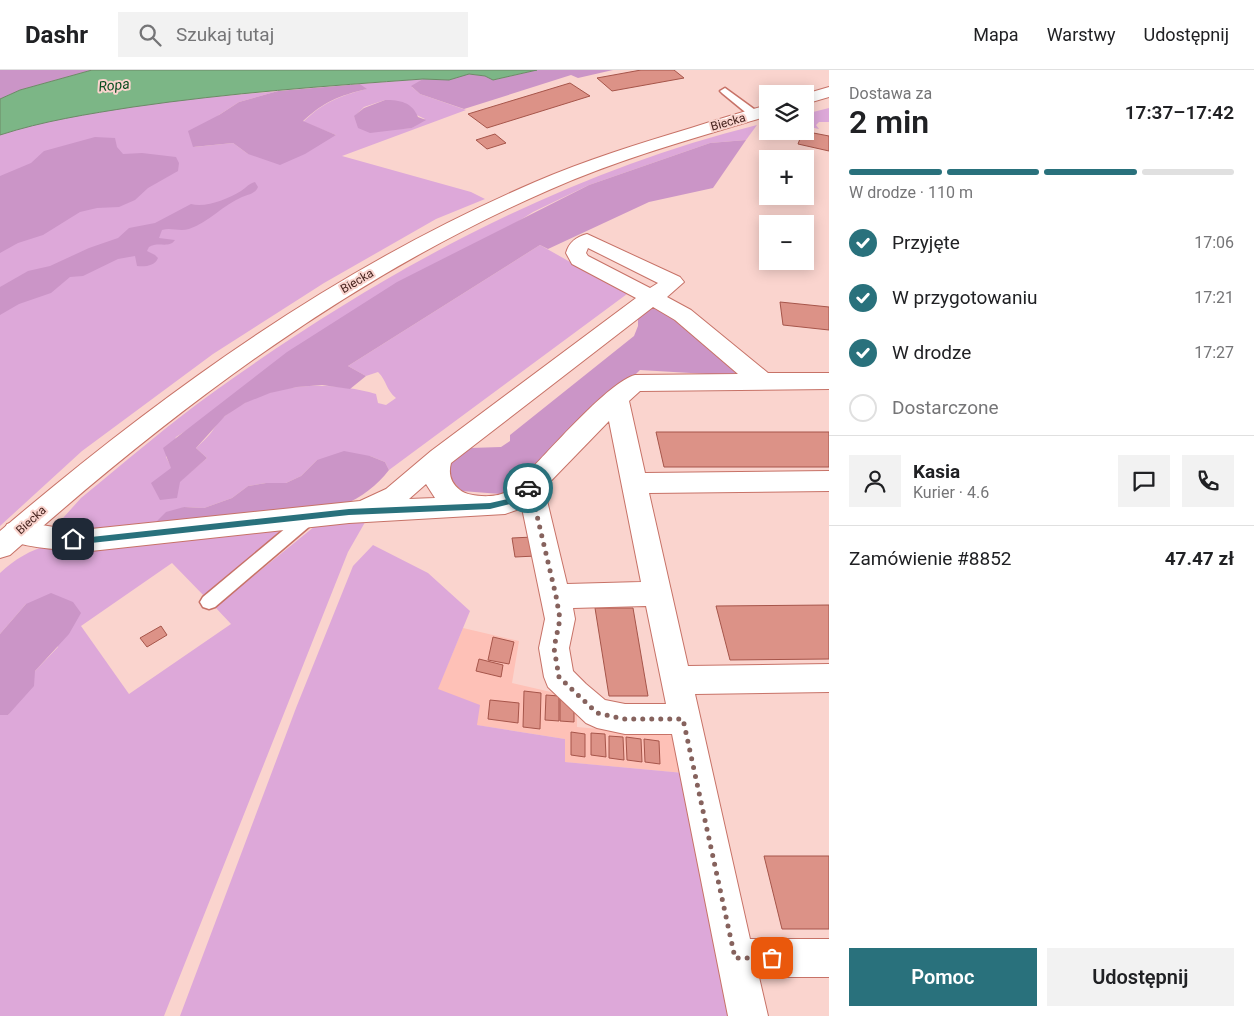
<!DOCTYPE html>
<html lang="pl">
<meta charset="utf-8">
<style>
body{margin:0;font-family:Roboto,sans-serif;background:#f2f2f2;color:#202124;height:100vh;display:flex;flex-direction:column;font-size:19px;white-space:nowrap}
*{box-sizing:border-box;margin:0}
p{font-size:16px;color:#757577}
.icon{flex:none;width:28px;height:28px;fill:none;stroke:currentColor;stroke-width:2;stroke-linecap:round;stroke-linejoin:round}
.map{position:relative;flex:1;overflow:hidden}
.details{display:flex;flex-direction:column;background:#fff;width:425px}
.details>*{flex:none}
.tools{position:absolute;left:759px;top:15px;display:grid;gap:10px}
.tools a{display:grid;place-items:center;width:55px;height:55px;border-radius:0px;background:#fff;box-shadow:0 2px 12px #0003;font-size:25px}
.pin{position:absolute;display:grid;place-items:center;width:42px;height:42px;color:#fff;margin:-21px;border-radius:10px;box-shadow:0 2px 8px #0006}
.courier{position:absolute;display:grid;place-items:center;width:50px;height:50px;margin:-25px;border:4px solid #29717c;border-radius:50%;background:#fff;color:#222;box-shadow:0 1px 6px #0007}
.head em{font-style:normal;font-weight:600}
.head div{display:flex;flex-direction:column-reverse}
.head{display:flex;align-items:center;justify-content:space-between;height:85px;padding:0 20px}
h1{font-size:32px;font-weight:600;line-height:38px}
.bar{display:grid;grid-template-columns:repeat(4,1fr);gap:8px 5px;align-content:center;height:60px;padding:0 20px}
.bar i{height:6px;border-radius:4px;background:#e0e0e0}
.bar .selected{background:#29717c}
.bar p{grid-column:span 4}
.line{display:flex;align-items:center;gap:12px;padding:0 20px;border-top:1px solid #e0e0e0}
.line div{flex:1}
.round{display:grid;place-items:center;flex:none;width:52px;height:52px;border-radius:0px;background:#f2f2f2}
ol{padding:0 20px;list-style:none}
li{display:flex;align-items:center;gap:15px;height:55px}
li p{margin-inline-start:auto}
li .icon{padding:5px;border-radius:50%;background:#29717c;color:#fff;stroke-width:4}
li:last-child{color:#757577}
li i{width:28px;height:28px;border:2px solid #e0e0e0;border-radius:50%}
.action{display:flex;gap:10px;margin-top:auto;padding:10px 20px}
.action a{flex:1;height:58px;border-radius:0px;background:#29717c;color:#fff;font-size:20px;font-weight:600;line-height:58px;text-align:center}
.action a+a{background:#f2f2f2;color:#202124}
header{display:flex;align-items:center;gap:30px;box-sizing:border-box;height:70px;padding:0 25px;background:#fff;border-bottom:1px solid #e0e0e0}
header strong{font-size:24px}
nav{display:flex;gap:28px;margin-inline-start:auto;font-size:18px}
.search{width:350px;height:45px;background:#f2f2f2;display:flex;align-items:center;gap:12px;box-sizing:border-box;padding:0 18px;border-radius:0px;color:#757577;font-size:19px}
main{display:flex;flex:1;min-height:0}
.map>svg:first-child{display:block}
.built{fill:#fec1b7}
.green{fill:#dda8d9;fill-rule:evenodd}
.forest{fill:#cb95c7}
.water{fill:#7cb686;stroke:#6c8a67}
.building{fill:#dc9287;stroke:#a6554a}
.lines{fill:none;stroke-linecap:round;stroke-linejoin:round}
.service-casing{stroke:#c77267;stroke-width:3}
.minor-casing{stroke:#c77267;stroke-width:2}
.primary-casing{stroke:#c77267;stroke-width:2}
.service{fill:#fff;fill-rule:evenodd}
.minor{fill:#fff;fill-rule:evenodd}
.primary{fill:#fff;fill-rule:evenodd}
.route{fill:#29717c}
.done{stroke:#86625d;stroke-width:5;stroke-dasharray:0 9}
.labels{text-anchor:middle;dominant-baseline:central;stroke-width:4;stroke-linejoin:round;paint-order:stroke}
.far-street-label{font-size:12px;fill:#482520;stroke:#fad4ce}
.far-water-label{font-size:14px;font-style:italic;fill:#064b1e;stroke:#fad4ce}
</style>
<header>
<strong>Dashr</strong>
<div class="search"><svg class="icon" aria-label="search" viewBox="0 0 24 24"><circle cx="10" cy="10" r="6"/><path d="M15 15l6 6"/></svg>Szukaj tutaj</div>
<nav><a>Mapa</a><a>Warstwy</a><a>Udostępnij</a></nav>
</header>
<main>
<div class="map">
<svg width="829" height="946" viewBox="0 0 829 946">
<rect width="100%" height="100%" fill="#fad4ce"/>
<path class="built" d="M463 558 519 571 512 613 577 628V657L677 666 684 703 564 692 565 669 476 655 437 620Z"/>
<g class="green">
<path d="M423 9 412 17 420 24 466 40 342 86 471 122 485 129 436 149 324 213 213 284 82 381 0 456V65C87 36 186 30 278 21L239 32 219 45 194 77 233 73 248 84 336 65 303 52C325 31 338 27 366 19L360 14ZM385 30 425 49 412 58 394 59 354 47 364 37Z"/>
<path d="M829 38V52H819L816 55 819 59 805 56V44Z"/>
<path d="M757 55 746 70 710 73 589 115 533 142 176 367 166 387 179 412 207 388 196 378C201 373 206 369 210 364 215 358 218 351 225 346 267 312 326 310 376 324L378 333 386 335 396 328C386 320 387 311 378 302L366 306 348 296 540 175 627 224 389 400 385 392 370 386 317 390 301 406 286 413H266L248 416 232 428 204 438 184 437 150 458H66L63 448 81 428C125 392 169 354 215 321 379 203 560 104 757 55Z"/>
<path d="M368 447 348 482 164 946H0V645H8L35 601 58 577 26 534 0 564V503C15 489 30 480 50 475L300 452 207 529 172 493 81 556 129 624 231 554 215 537 320 452Z"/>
<path d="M373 475 428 503 470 541 438 619 480 635 477 655 565 669V692L684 703 734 946H180L296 638 353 496Z"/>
</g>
<g class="forest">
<path d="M0 0H92L20 20 0 29Z"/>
<path d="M537 0H613L578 8 571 5 464 39 420 24 411 16 423 9 449 10 468 4 485 6 494 10Z"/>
<path d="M360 14 367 19C338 26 325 31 303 51L336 65 305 84 280 95 248 84 233 73 193 77 188 61 219 45 239 32 278 21Z"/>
<path d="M385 30C400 30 412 32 418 47L426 50 412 58 370 63 358 58 354 46 364 38Z"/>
<path d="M95 67 115 68 117 77 123 84 142 83 176 87 179 93 178 101 148 118 135 130 119 137 97 138 80 142 43 165 18 173 0 183V106L31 93 44 81Z"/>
<path d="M746 70 713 118 649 132 548 179 540 175 348 296 366 306 350 319 322 315 297 317 270 323 245 333 225 346 196 378 207 388 180 412 177 428 160 430 151 413 171 398 163 378 287 282 397 212 589 115 710 73Z"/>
<path d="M255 112 258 117C255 124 249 124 242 127 223 135 209 152 189 159 179 162 171 157 162 160L159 168 175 170C169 179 158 171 149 177L147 181 155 185 158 188C155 196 145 197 137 196L135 186 118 189 83 206 70 207 51 223 19 234 0 245V217L28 201 50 196 89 178 118 168 129 158 155 153 191 134C206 138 228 129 241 121 247 117 248 114 255 112Z"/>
<path d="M648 239H662L736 294 741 306 640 300 512 425 462 421 444 402 446 389 470 378 501 377 510 371V365L634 266 638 256V246Z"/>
<path d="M344 381 370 386 385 392 389 400C377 416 361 427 344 435L150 458 166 442 184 437 204 438 232 428 248 416 266 413H286L301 406 317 390Z"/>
<path d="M51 523 73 532 81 543 69 564 35 601 34 616 8 645H0V564L26 534Z"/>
</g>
<path class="water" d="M92 0H537L493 10 485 6 469 4 449 10 423 9C326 16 229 23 133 37 88 44 43 51 0 65V29L20 20Z"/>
<g class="building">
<path d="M641 0H674L684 8 612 21 597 8Z"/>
<path d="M570 13 590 26 487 58 468 44Z"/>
<path d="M803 61 829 66V81L798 74Z"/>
<path d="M495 64 506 73 487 79 476 70Z"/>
<path d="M780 232 829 237V260L783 255Z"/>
<path d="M656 362H829V397H664Z"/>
<path d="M533 467 536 486 515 487 512 468Z"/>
<path d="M829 535V589L730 590 716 536Z"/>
<path d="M595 538H633L648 626H609Z"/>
<path d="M161 556 167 565 147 577 140 568Z"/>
<path d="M493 567 514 572 509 594 488 590Z"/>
<path d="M479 589 503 595 501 607 476 601Z"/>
<path d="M524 621 541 623 540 659 523 657Z"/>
<path d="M546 625 559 626V651L545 650Z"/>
<path d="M560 629 574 631V652L560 651Z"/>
<path d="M490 630 519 633 518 653 488 649Z"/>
<path d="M571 662 585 664V687L571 685Z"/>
<path d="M591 663 605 664 606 687 591 685Z"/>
<path d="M609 666 623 667 624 690 609 688Z"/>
<path d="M626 667 641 669 642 692 627 690Z"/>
<path d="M644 669 659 671 660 694 645 692Z"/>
<path d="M764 786H829V859H782Z"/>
</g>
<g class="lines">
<defs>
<g id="service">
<path d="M725 18 758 42V46H750L722 23 720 21Z"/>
<path d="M311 440 317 442 319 446 317 450 215 537 209 539 203 537 200 532 203 527 305 442Z"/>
</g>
<path id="minor" d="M587 164 680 207 684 212 667 227 691 240 768 303H829V319L640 321 629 331 645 403 829 401V421L649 423 688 596 829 594V622L695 624 750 869H829V907H759L768 946H728L672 664H625L597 658 586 653 548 617 544 607 539 578 545 549 522 438 505 444 349 453 91 481C63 480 34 479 7 470L3 462 7 454 17 451 54 457 91 459 360 431 386 419 431 381 636 228 572 194 566 183C569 172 576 167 587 164ZM588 178 658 213 650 218 588 186 586 183ZM653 237 675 250 738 304 635 305C609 312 552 378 530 400 523 407 513 419 504 423 494 428 468 427 460 420 451 413 448 404 451 393ZM609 351 641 512 567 514 544 418ZM426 414 435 428 409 429ZM646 536 666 634H625L605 630 586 614 573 601 569 578 575 549 573 538Z"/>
<g id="primary">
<path d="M829 17V27L805 34V24Z"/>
<path d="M768 35V46C694 68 619 89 549 120 347 208 174 340 10 485L0 488V461C163 322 337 197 535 112 586 90 638 74 691 58 716 50 742 42 768 35Z"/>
</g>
</defs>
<use href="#service" class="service-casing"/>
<use href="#minor" class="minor-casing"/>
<use href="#primary" class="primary-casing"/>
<use href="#service" class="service"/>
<use href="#minor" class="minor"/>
<use href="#primary" class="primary"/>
</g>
<path class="route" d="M526 415H528L532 418 518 432 490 439 349 445 91 473H73L69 469 73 466 91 467 349 439 490 433 512 428Z"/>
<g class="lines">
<path class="done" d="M528 418 530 416 556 526 560 549 554 578 559 607 597 643 624 649H683L735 888H772"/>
</g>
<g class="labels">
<g class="far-street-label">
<text transform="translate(728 52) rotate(-16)">Biecka</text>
<text transform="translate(357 211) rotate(-30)">Biecka</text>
<text transform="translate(31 450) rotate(-42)">Biecka</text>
</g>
<g class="far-water-label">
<text transform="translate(114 15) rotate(-6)">Ropa</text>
</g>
</g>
</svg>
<div class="tools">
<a><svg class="icon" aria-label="layers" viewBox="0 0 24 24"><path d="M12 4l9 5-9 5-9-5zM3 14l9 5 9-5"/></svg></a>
<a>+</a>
<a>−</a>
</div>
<div class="pin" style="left:772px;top:888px;background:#ea580c"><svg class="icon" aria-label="bag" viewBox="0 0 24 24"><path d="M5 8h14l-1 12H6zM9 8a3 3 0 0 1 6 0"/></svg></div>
<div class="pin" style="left:73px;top:469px;background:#1f2937"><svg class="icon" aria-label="home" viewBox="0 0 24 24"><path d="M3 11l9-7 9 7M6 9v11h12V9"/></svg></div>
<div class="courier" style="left:528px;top:418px"><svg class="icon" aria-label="car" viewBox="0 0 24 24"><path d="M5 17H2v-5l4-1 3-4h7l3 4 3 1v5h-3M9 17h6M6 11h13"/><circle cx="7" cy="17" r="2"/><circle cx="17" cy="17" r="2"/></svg></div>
</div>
<section class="details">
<div class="head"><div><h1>2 min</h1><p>Dostawa za</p></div><em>17:37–17:42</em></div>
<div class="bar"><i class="selected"></i><i class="selected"></i><i class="selected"></i><i></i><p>W drodze · 110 m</p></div>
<ol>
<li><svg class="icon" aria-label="check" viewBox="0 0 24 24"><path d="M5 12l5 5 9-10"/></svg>Przyjęte<p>17:06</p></li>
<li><svg class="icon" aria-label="check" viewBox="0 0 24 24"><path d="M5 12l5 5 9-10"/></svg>W przygotowaniu<p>17:21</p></li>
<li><svg class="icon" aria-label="check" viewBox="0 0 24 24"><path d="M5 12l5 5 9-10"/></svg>W drodze<p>17:27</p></li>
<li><i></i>Dostarczone</li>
</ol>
<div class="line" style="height:90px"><a class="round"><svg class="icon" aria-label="person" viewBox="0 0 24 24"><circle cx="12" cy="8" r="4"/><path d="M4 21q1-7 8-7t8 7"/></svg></a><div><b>Kasia</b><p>Kurier · 4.6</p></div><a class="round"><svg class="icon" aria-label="chat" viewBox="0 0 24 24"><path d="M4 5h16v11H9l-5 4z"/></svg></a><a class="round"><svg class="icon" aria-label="phone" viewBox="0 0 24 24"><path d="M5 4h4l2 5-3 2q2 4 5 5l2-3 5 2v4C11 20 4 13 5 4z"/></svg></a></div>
<div class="line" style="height:65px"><div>Zamówienie #8852</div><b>47.47 zł</b></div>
<div class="action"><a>Pomoc</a><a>Udostępnij</a></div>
</section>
</main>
